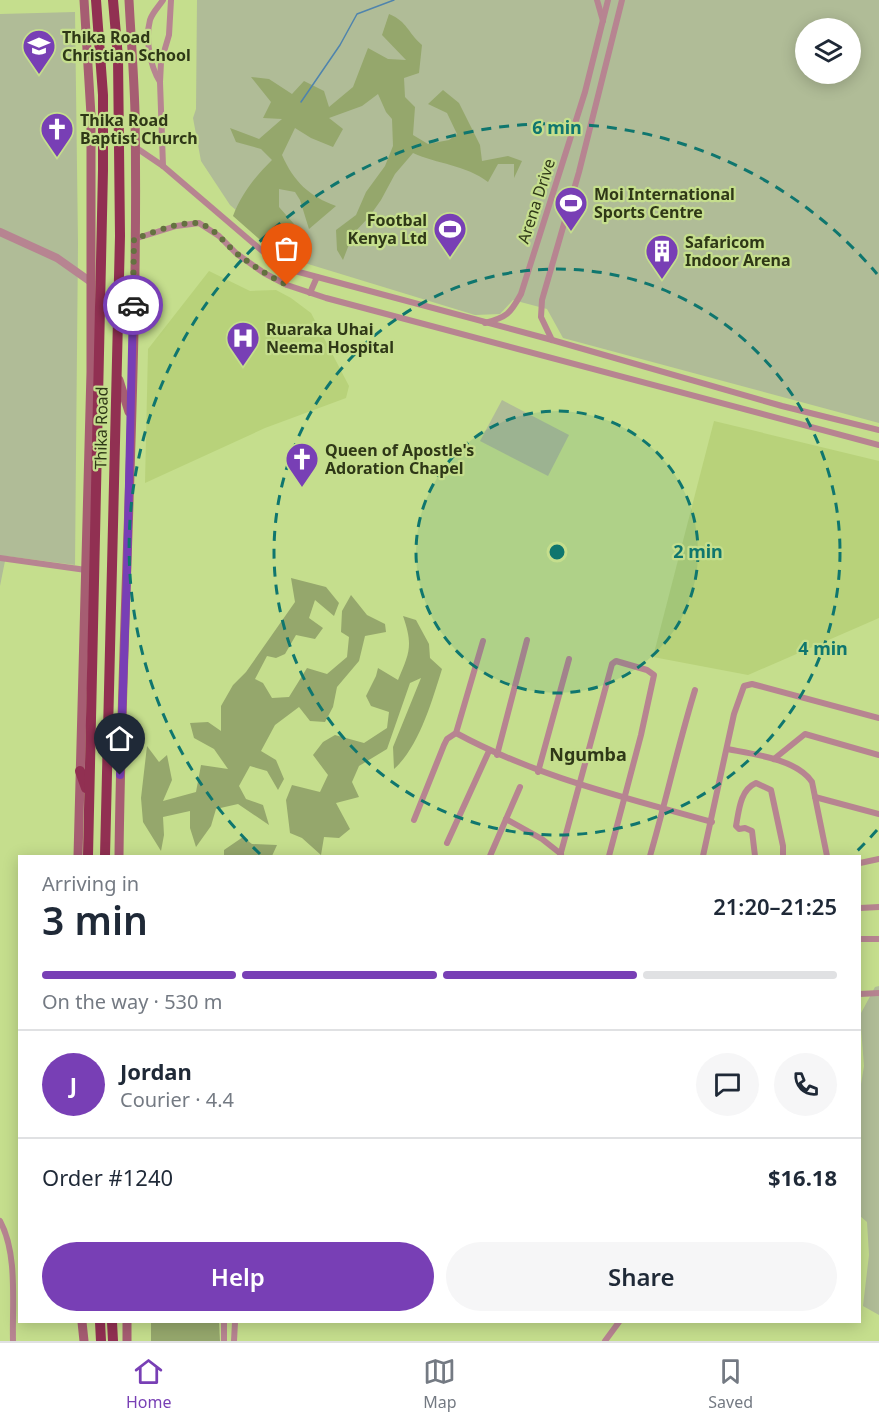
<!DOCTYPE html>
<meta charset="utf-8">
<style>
body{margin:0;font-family:"Noto Sans",sans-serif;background:#f6f6f7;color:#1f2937;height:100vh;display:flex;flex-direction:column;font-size:22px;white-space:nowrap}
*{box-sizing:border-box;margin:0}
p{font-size:20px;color:#747a83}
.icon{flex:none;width:33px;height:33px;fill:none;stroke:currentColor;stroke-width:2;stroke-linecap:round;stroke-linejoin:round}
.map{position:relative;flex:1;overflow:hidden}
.side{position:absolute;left:18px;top:855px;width:843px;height:468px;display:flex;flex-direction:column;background:#fff;border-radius:0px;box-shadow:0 3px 15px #0003}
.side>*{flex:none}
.fabs{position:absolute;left:795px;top:18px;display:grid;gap:12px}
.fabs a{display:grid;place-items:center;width:66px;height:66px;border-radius:50%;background:#fff;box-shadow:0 3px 15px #0003;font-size:30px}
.pin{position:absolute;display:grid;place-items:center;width:51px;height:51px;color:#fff;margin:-62px -26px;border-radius:50% 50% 50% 0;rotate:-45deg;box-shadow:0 0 6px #0007}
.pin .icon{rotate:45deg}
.courier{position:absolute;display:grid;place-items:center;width:60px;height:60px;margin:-30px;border:4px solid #783fb5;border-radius:50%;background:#fff;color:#222;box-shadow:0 2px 8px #0007}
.summary em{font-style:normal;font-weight:600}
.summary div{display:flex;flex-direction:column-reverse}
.summary{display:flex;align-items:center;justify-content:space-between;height:102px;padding:0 24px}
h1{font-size:39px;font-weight:600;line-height:45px}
.bar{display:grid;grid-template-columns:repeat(4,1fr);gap:9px 6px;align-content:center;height:72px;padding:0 24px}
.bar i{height:8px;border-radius:4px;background:#e0e1e3}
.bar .current{background:#783fb5}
.bar p{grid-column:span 4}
.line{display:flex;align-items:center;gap:15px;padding:0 24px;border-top:2px solid #e0e1e3}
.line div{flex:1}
.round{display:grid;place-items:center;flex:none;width:63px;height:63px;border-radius:32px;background:#f6f6f7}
.button{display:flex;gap:12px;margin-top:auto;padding:12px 24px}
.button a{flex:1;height:69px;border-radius:36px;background:#783fb5;color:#fff;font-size:24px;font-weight:600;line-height:69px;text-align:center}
.button a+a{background:#f6f6f7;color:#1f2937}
.dock{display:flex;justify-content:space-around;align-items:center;height:84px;border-top:2px solid #e0e1e3;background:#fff;font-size:16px;color:#747a83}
.dock a{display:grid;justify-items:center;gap:3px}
.dock .current{color:#783fb5}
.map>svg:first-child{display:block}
.built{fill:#b8d27a}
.green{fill:#b0bc97;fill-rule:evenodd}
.forest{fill:#95a76c}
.water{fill:#4f84ad}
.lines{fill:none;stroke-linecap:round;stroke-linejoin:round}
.stream{stroke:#4f84ad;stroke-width:1.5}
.minor{stroke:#b78491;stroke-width:6}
.tertiary{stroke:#b78491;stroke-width:8}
.secondary{stroke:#a65d72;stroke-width:9}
.trunk{stroke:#913052;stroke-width:10}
.done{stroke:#647240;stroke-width:6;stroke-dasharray:0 10.8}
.route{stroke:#783fb5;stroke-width:8}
.ring{fill:none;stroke:#0f766e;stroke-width:3;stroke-dasharray:10 8}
.labels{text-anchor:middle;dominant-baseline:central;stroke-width:4.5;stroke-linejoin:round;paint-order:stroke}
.poi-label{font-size:16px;font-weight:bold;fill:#2f3817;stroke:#c5de8d;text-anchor:start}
.street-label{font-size:16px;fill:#2f3817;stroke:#c5de8d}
.neighbourhood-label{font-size:18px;font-weight:bold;fill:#2f3817;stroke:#c5de8d}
.centre{fill:#0f766e;stroke:#c5de8d;stroke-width:3}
.ring-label{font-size:18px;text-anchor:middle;font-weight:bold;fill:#0f766e;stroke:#c5de8d;stroke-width:4.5;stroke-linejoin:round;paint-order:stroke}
</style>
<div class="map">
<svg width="879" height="1341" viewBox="0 0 879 1341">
<rect width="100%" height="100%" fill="#c5de8d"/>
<g class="built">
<path d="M209 271 250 291 276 290 291 298 311 313 349 386 346 398 265 428 145 483 148 349Z"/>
<path d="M714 421 879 461V618L748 675 653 657Z"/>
</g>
<g class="green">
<path d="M197 0H879V423L563 338 547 309 513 300 500 314 475 315 295 260 230 205 201 161 193 118 196 109ZM806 28H850V74H806Z"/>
<path d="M75 12 78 244 75 565 6 556 0 586V14Z"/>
<path d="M502 400 569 435 548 476 480 441Z"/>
<path d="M879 986V1315L863 1306 869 1255 867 1222 860 1216V1090L864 1066 860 1015 875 987Z"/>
</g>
<g class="forest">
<path d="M389 14C408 22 407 32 422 45L419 73 404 78 405 97 415 107 413 135 428 144 449 140 457 134 447 113 428 104 443 90 459 103 480 145 482 161 508 156 522 161 514 178V164H498L488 182C466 165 437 164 413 153L395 174 381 200 369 217 353 234 343 260 337 250 336 230 356 215 366 192 385 166 393 146 392 119 386 112 378 94 362 106 329 118 343 129 333 147 311 138 295 128 282 155C294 182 309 196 336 206L309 229 300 200 295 192 279 189V207L294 224 298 245 275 253 233 216C242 193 255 177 272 160L261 149 236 142 230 128 259 139 282 119 263 118 271 102 251 77 269 79 292 94 304 81 324 91 329 107 353 87 368 48 388 59 406 60 382 35Z"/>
<path d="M291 578 326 587 339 603 334 616 315 600 309 618 323 628 315 639 296 635 285 654 276 658 267 656 255 679 263 683 272 698 289 697 307 668 327 674 347 657 349 637 341 632 342 611 351 595 367 615 385 624 386 632 365 636 359 661 337 687 333 707 325 722 310 721 299 707 275 725 261 751 276 760 284 779 278 790 267 771 250 766 239 786 246 799 263 805 269 825 238 804 216 809 211 826 196 847 190 828V811L163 817 164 835 161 851 143 822 141 798 147 746 159 762 167 755 172 780 163 801 196 792 201 765 228 769 214 749 194 738 190 723 208 722 221 731V706L233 685 246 672 295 602Z"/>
<path d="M403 616 416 620 429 644 430 658 442 669C432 701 419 747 394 769L393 747 421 678 410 683 387 749 359 766 352 782 359 797 336 803 350 829 339 838 324 837 321 855 302 838 290 833 286 800 292 785 320 792 328 775 313 755 323 742 335 735 364 743 387 728 389 712 371 706 366 696 376 676 378 668 398 680C410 652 413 645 403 616Z"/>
<path d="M243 837 252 844 277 845 272 856H224V850Z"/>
<path d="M151 1322H219L220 1341H151Z"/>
</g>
<path class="water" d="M447 222 459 225V234L457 238 444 236 448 230 443 227Z"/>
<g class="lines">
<path class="stream" d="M301 102 340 45 357 14 394 0"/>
<g class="minor">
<path d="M597 0 603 21"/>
<path d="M160 82C150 66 145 39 150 20 152 13 159 6 163 0"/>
<path d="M135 147 163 166 274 261 295 271 552 340 782 406 879 430"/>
<path d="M163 166 160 82 161 62 169 35 171 0"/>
<path d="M134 239 176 226 199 223 219 236 237 254 264 273 287 285 326 298 879 445"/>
<path d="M310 293 317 277"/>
<path d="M485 323C507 317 510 314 521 294L585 92 608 0"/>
<path d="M552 340 541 317 542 300 579 172 622 0"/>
<path d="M0 558 86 570"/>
<path d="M456 733C537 777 624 797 712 822"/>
<path d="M727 749C753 754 797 759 812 782L827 856"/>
<path d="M497 755 527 640"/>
<path d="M774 759 805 734 879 755"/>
<path d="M538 772 569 659"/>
<path d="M815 797 879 814"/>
<path d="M506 819 542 839 561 854"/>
<path d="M414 820 444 745 447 739 456 733 483 641"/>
<path d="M447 843 489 751"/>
<path d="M490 856 520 787"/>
<path d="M560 856 612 664 616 661 647 670 654 675 641 735 609 856"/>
<path d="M650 856C666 801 678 745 695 690"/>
<path d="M703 856 734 714 744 686 752 684 879 718"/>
<path d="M755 856 752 831 745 828 739 829 736 826C739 810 740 790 756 783L771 790 783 846V856"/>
<path d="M860 863 879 859"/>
<path d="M860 908 879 907"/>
<path d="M860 939H879"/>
<path d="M860 994 879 993"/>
<path d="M0 1221C18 1254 12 1304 13 1341"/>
<path d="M224 1341V1322"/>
<path d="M234 1341 235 1322"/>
<path d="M605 1341 619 1322"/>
</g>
<path class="tertiary" d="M0 232 57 258 91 282"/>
<g class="secondary">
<path d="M119 380 129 412"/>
<path d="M78 856 91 372V115L84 0"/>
<path d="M119 856C122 609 139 361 135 113 134 75 131 38 129 0"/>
<path d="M82 1322 84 1341"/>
<path d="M127 1322V1341"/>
</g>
<g class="trunk">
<path d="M80 771 86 788"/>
<path d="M88 856 103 170V95L96 0"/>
<path d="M105 856 120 236 118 58 113 0"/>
<path d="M100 1322 101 1341"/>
<path d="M112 1322 113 1341"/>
</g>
</g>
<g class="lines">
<path class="done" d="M133 305 134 239C152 233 172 224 192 223 212 222 225 245 240 256 255 267 270 277 287 285"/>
<path class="route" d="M120 775 127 573 133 305"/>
</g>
<circle cx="557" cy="552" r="141" fill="#0f766e" fill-opacity=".12"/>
<g class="ring">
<circle cx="557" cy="552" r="141"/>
<circle cx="557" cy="552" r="283"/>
<path d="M877 830A424 424 0 0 1 854 854M260 854A424 424 0 1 1 877 274"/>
</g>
<defs>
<symbol id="school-pin" viewBox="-11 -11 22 30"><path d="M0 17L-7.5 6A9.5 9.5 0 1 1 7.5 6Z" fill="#783fb5" stroke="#c5de8d"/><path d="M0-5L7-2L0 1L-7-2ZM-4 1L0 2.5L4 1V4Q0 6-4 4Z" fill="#fff"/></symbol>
<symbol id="church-pin" viewBox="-11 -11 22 30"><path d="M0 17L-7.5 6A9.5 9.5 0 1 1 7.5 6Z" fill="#783fb5" stroke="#c5de8d"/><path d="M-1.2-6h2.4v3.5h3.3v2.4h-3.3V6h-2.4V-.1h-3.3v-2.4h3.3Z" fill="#fff"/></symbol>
<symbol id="stadium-pin" viewBox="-11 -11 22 30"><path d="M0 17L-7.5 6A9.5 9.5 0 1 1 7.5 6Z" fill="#783fb5" stroke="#c5de8d"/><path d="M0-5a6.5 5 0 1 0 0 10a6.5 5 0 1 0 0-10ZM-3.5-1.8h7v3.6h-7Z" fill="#fff"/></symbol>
<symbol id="building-pin" viewBox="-11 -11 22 30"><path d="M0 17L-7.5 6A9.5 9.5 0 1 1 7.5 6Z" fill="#783fb5" stroke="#c5de8d"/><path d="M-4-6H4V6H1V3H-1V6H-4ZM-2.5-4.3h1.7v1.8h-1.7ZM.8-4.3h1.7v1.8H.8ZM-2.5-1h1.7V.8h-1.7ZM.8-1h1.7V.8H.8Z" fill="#fff"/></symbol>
<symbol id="hospital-pin" viewBox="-11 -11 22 30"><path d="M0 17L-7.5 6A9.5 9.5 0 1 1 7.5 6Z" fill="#783fb5" stroke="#c5de8d"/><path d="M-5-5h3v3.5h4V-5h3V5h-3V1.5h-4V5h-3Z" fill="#fff"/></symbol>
</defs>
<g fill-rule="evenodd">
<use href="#school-pin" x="20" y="27" width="38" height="52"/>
<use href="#church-pin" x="38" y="110" width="38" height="52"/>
<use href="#stadium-pin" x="552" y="184" width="38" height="52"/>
<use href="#stadium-pin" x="431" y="210" width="38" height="52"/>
<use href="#building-pin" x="643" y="232" width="38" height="52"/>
<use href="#hospital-pin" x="224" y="319" width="38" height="52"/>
<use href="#church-pin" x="283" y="440" width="38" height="52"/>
</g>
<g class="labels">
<g class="poi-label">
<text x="62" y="37">Thika Road<tspan x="62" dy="18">Christian School</tspan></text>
<text x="80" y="120">Thika Road<tspan x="80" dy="18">Baptist Church</tspan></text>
<text x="594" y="194">Moi International<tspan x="594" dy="18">Sports Centre</tspan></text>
<text x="427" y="220" text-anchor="end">Footbal<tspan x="427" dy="18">Kenya Ltd</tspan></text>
<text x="685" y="242">Safaricom<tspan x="685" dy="18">Indoor Arena</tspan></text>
<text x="266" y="329">Ruaraka Uhai<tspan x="266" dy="18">Neema Hospital</tspan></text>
<text x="325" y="450">Queen of Apostle's<tspan x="325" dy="18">Adoration Chapel</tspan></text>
</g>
<g class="street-label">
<text transform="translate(536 201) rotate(-72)">Arena Drive</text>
<text transform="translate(101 428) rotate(-89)">Thika Road</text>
</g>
<g class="neighbourhood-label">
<text x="588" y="754">Ngumba</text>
</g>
</g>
<circle cx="557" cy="552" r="9" class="centre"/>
<g class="ring-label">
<text x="557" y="134">6 min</text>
<text x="698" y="558">2 min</text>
<text x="823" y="655">4 min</text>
</g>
</svg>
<div class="fabs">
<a><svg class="icon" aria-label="layers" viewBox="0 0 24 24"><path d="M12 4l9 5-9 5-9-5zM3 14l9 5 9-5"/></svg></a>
</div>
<div class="pin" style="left:287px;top:285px;background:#ea580c"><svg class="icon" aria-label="bag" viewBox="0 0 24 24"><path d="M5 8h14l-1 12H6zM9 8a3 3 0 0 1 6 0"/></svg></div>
<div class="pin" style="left:120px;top:775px;background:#1f2937"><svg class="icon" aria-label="home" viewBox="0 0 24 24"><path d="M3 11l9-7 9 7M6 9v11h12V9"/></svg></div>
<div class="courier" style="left:133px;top:305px"><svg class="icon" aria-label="car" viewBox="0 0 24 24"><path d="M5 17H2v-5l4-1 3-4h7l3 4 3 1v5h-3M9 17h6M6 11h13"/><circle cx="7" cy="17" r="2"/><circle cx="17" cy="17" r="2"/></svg></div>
<section class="side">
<div class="summary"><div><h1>3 min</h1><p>Arriving in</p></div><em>21:20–21:25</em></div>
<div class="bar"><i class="current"></i><i class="current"></i><i class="current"></i><i></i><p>On the way · 530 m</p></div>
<div class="line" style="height:108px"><b class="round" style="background:#783fb5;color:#fff">J</b><div><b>Jordan</b><p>Courier · 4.4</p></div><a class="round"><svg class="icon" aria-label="chat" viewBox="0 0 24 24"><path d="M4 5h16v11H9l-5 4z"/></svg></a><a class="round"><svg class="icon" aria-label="phone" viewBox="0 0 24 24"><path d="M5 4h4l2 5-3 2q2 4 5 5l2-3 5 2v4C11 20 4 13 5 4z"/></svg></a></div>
<div class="line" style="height:78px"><div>Order #1240</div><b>$16.18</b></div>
<div class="button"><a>Help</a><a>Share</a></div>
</section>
</div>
<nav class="dock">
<a class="current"><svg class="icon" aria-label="home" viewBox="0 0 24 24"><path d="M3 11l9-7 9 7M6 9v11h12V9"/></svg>Home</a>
<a><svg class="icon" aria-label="map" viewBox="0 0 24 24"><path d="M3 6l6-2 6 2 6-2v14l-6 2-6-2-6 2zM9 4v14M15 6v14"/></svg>Map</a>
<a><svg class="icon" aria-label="saved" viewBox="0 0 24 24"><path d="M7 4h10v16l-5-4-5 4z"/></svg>Saved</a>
</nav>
